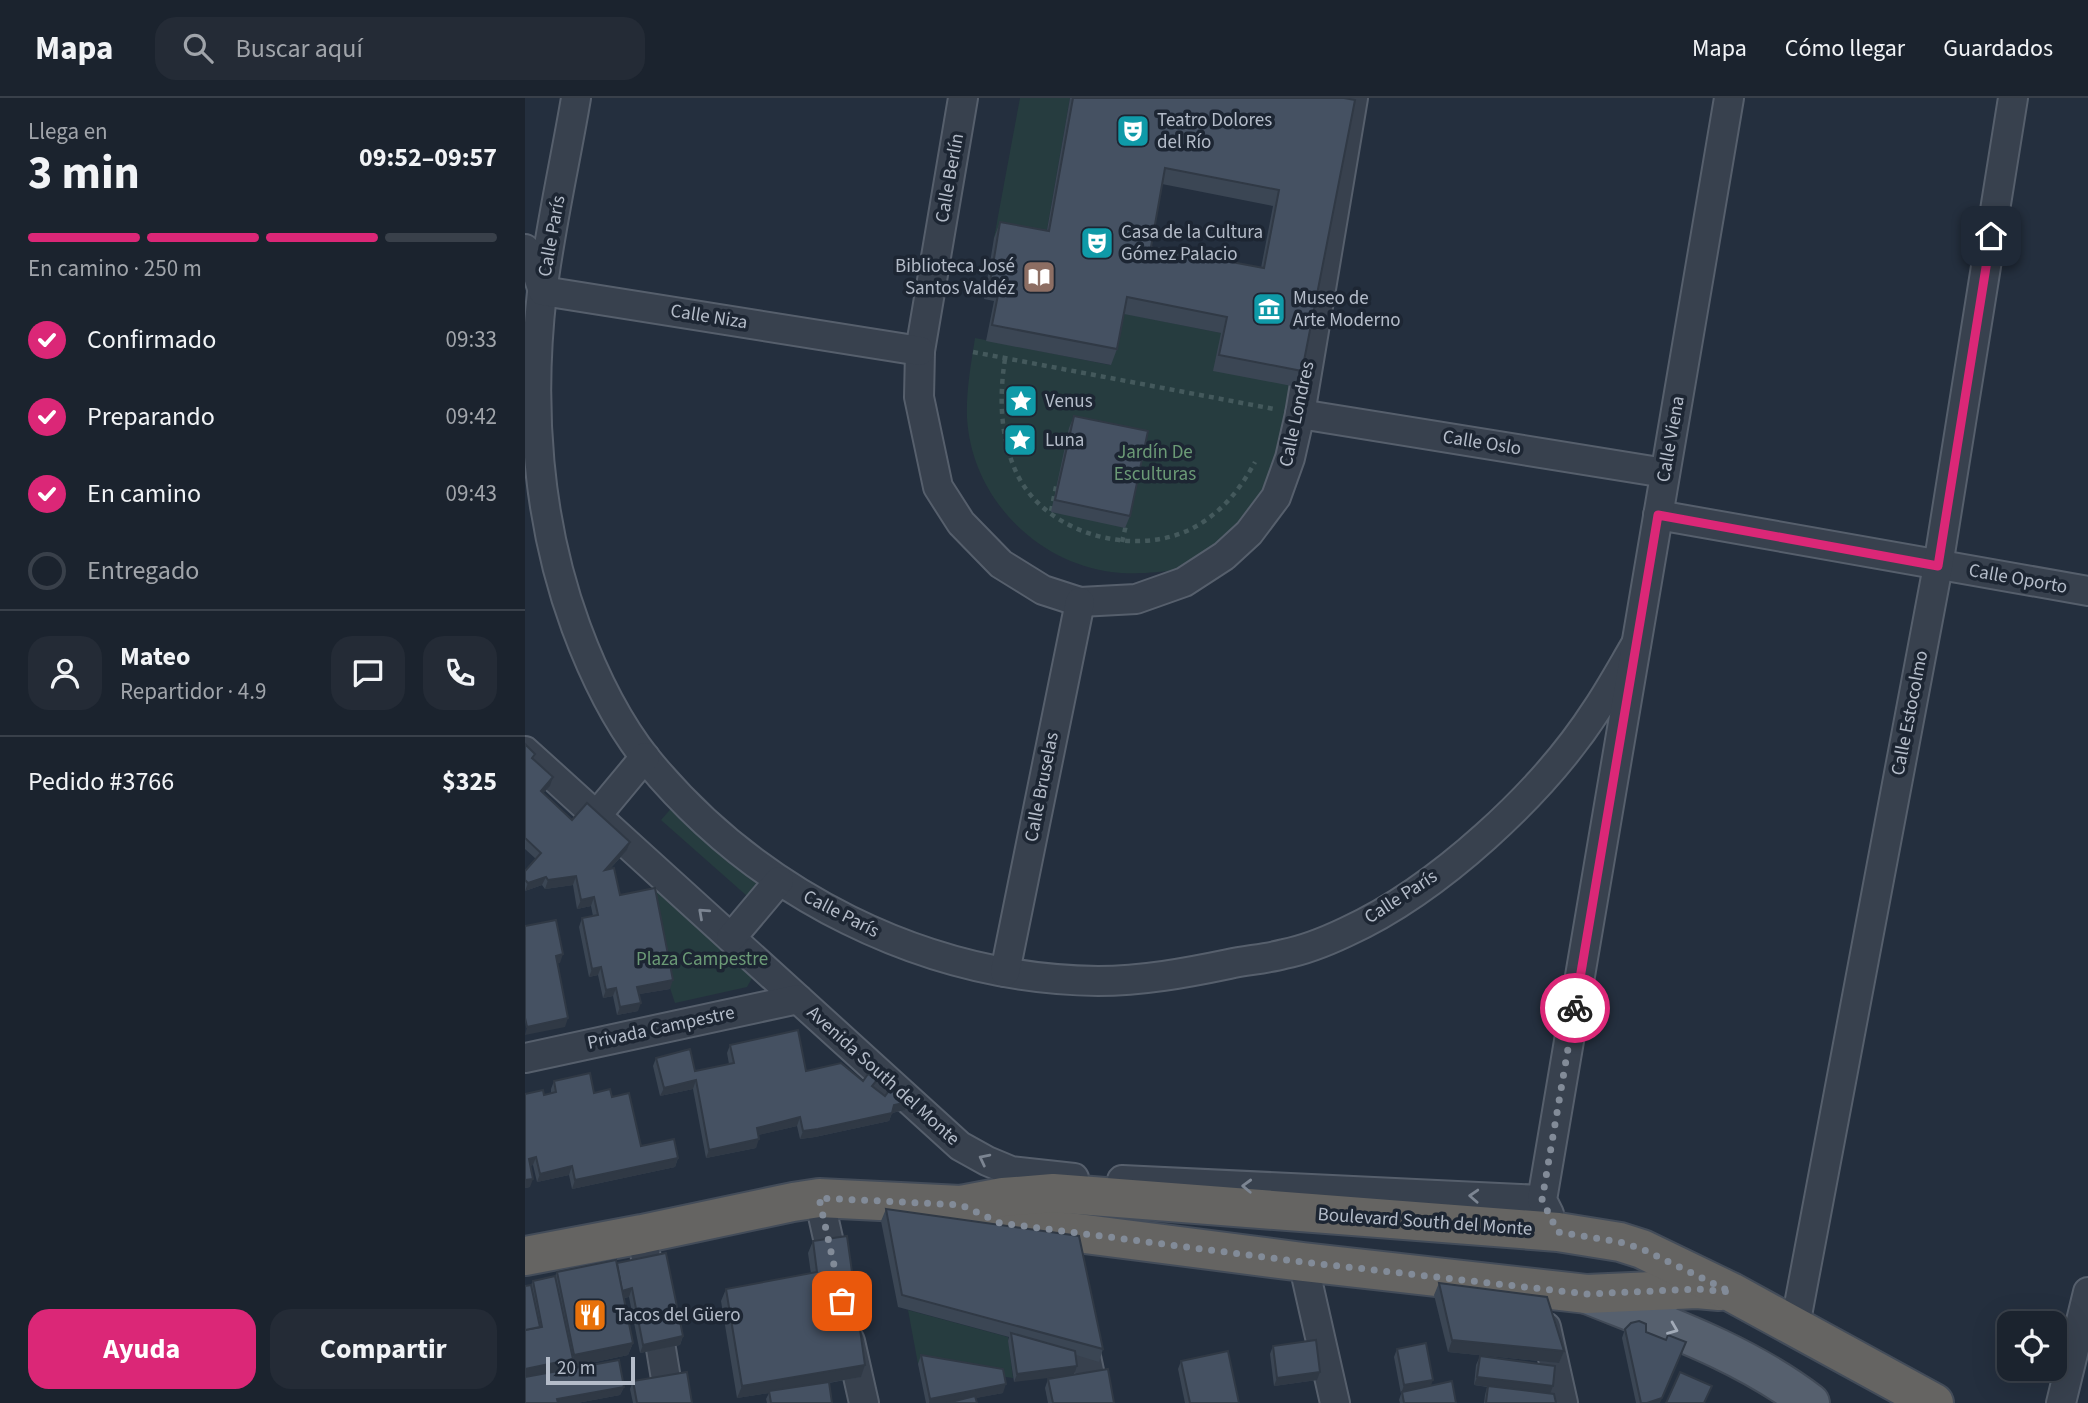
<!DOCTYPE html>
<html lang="es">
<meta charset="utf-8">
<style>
body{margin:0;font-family:"Source Sans 3",sans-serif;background:#242b36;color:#f1f3f6;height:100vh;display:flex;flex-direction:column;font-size:26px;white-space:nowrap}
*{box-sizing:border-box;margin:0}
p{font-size:23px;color:#a0a4aa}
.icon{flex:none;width:38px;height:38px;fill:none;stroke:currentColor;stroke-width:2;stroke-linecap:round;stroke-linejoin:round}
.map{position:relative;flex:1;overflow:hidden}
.drawer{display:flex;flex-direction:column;background:#1b232e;width:525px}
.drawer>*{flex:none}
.fabs{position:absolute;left:1472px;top:1213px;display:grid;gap:14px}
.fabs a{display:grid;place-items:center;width:70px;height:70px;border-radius:14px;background:#1b232e;box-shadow:0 7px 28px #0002,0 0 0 2px #39404a;font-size:35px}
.scale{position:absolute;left:21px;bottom:18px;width:89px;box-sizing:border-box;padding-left:7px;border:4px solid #b4bcc9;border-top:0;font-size:19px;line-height:24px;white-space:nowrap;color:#b4bcc9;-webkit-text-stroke:5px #1d2633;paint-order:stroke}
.pin{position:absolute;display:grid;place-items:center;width:60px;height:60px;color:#fff;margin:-30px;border-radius:14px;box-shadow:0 4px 10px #0006}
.courier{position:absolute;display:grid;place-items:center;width:70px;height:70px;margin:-35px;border:5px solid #db2777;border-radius:50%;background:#fff;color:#222;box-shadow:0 2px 9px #0007}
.summary em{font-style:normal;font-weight:700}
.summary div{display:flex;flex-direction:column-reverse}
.summary{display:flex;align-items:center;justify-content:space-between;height:119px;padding:0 28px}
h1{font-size:46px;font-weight:700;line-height:52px}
.bar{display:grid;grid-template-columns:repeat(4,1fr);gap:10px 7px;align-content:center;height:84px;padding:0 28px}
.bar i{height:9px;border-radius:5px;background:#39404a}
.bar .selected{background:#db2777}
.bar p{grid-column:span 4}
.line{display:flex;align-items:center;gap:18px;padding:0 28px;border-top:2px solid #39404a}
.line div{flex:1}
.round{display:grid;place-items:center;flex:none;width:74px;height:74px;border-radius:21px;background:#242b36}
ol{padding:0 28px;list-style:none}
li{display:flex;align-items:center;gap:21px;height:77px}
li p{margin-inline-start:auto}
li .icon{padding:7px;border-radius:50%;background:#db2777;color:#fff;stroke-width:4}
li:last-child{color:#a0a4aa}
li i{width:38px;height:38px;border:4px solid #39404a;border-radius:50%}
.primary-button{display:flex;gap:14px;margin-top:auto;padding:14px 28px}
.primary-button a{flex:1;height:80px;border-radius:21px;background:#db2777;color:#fff;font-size:28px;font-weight:700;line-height:80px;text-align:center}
.primary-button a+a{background:#242b36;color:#f1f3f6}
header{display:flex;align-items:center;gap:42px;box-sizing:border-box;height:98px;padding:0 35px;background:#1b232e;border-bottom:2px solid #39404a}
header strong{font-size:33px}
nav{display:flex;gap:38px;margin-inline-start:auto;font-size:24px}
.search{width:490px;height:63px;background:#242b36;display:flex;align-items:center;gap:18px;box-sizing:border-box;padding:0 24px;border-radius:21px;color:#a0a4aa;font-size:26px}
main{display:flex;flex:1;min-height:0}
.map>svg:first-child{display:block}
.green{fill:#263c3f}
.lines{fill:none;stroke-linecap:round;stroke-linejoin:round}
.minor-casing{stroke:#565f6c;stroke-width:32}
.primary-casing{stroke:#414a57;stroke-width:42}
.trunk-casing{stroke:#434c59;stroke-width:42}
.path{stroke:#44595c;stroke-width:4.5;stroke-dasharray:5 5;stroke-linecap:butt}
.minor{stroke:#38414e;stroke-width:28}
.primary{stroke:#56606e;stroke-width:38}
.trunk{stroke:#656462;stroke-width:38}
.wall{fill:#3b4654;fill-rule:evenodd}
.shaded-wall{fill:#303945}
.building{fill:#455162;stroke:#303945;stroke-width:2;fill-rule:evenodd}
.oneway{stroke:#7c8592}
.oneway2{stroke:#a1aab7}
.done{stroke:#828b98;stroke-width:7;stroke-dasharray:0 12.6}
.route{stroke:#db2777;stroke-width:9}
.labels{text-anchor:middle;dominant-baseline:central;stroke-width:7;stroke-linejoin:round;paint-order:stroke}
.poi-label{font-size:19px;fill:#b4bcc9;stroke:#1d2633;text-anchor:start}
.street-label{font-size:19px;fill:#b4bcc9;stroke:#1d2633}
.park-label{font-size:19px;fill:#6b9a76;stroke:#1d2633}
</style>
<header>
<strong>Mapa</strong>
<div class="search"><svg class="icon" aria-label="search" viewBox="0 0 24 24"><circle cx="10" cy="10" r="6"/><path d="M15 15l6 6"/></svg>Buscar aquí</div>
<nav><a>Mapa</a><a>Cómo llegar</a><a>Guardados</a></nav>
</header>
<main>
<section class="drawer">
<div class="summary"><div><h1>3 min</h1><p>Llega en</p></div><em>09:52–09:57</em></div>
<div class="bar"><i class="selected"></i><i class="selected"></i><i class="selected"></i><i></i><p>En camino · 250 m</p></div>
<ol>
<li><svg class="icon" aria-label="check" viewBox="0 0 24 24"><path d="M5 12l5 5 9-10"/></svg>Confirmado<p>09:33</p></li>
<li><svg class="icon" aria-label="check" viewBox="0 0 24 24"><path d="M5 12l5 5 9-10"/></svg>Preparando<p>09:42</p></li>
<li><svg class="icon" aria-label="check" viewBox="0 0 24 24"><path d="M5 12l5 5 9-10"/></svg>En camino<p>09:43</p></li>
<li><i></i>Entregado</li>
</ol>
<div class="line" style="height:126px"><a class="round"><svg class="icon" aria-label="person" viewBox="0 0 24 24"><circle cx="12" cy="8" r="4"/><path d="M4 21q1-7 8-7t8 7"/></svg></a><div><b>Mateo</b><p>Repartidor · 4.9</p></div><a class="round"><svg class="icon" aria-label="chat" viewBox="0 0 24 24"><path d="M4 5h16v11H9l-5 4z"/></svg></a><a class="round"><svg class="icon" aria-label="phone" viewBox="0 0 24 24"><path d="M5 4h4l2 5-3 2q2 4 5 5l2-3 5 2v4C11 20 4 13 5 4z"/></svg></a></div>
<div class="line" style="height:91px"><div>Pedido #3766</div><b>$325</b></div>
<div class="primary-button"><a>Ayuda</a><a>Compartir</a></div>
</section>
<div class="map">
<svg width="1563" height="1305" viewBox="0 0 1563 1305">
<rect width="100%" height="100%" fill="#242f3e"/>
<g class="green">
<path d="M495 0H545L519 149 469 140Z"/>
<path d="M596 215 696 235 786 291C782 308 774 357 767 369 763 376 754 382 749 388 733 405 717 422 701 439 695 446 688 457 680 462 661 474 618 476 596 475 515 469 447 402 442 320 441 293 446 266 450 240L585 267Z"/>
<path d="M164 690 250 767 222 798 136 722Z"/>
<path d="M138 774 231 873 222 889 150 905 145 890 126 788Z"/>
<path d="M383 1212 483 1239 488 1280 393 1266Z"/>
</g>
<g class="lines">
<defs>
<g id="minor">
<path d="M51 0C40 65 25 130 17 195 4 307 12 423 51 529 68 575 91 623 122 662 232 796 399 881 573 883 617 883 661 875 704 866 722 862 741 861 759 856 780 852 802 843 821 834 913 792 1018 695 1072 611 1086 590 1098 568 1111 546"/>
<path d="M438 0 395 253 394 299 413 389 436 425 476 466 518 492 555 504 611 501 659 484 699 458 724 435 751 399 765 360 775 316 828 0"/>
<path d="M0 151 6 157 18 193 395 253"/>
<path d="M775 316 1140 375"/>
<path d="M1133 417 1563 493"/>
<path d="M0 653 435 1048 462 1063 486 1073 549 1080"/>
<path d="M71 718 120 659"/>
<path d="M206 840 254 783"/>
<path d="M480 874 555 504"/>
<path d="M0 960 273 901"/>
<path d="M597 1082 1017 1102"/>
<path d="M294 1100 311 1176"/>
<path d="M1024 1116 1017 1102 1204 0"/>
<path d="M117 1136 145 1305"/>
<path d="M778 1164 810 1305"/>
<path d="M553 1222 571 1305"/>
<path d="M1270 1228 1413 468 1488 0"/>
<path d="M1021 1229 1038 1305"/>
<path d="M325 1243 339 1305"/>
<path d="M1536 1305 1563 1194"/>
</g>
<path id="primary" d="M1062 1196C1139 1227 1218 1254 1285 1305"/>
<g id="trunk">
<path d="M436 1107 475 1125 778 1164 1062 1196 1172 1191 1194 1193"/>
<path d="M0 1158 117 1136 268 1104 294 1100 436 1107 478 1099 528 1095 1033 1134 1095 1144 1117 1151 1206 1194 1409 1305"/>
</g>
</defs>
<use href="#minor" class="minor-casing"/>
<use href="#primary" class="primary-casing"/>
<use href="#trunk" class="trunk-casing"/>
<g class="path">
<path d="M448 254 749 311"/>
<path d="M480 261C474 299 475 340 492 376 523 440 621 463 678 424 701 409 717 388 730 364"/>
<path d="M526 413 532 384"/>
<path d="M597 444 601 427"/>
</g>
<use href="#minor" class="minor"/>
<use href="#primary" class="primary"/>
<use href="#trunk" class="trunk"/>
</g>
<g class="wall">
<path d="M545 0H819L777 273 772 289 688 273 696 235 599 216 592 251 586 267 461 243 469 203 459 201 469 140 475 124 522 132ZM637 86 748 108 736 170 626 149Z"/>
<path d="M549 318 605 418 600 430 526 414 544 330Z"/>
<path d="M0 646 25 688 18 695 47 722 105 744 102 752 85 771 95 797 145 891 114 896 113 913 92 917 88 898 78 900 73 877 64 879 54 829 57 820 68 818 66 808 52 811 48 787 20 791 17 787 0 793V773L11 761 0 751Z"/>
<path d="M205 947 281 973 338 983 360 998 383 1004 380 1012 367 1015 364 1023 290 1039 275 1041 272 1028 233 1037 231 1050 181 1060 168 991 135 998 128 968 131 960 170 973 204 966 202 955Z"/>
<path d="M29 983 87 999 116 1048 153 1060 150 1069 47 1091 44 1077 12 1084 8 1067 5 1068V1089L0 1090V996L19 997 26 995V991Z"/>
<path d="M361 1111 578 1251 574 1264 551 1257 489 1284 483 1243 484 1239 373 1209 356 1123Z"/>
<path d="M288 1143 340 1267 336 1279 304 1285 307 1305H242L241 1301 244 1295 212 1300 196 1203 201 1191 286 1176 283 1155Z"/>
<path d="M141 1155 158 1238 155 1247 115 1255 104 1199 99 1200 108 1245 103 1257 1 1279 94 1262 99 1289 95 1297 52 1305H0V1188L6 1187 8 1183 30 1178 32 1174 91 1162 92 1165Z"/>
<path d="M914 1185 1039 1253 1034 1265 923 1254 909 1197Z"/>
<path d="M1100 1231 1121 1234 1135 1305H1111L1097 1240Z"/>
<path d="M748 1248 792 1282 749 1288 745 1256Z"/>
<path d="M872 1251 906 1288 931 1305H875L874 1302 876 1296 869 1259Z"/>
<path d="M396 1257 478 1295 450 1300 452 1305H401L393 1266Z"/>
<path d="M955 1258 1025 1295 1032 1305H959L960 1297 962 1289 949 1287 951 1267Z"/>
<path d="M656 1263 714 1305H660L653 1271Z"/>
<path d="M523 1281 589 1305H523L520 1290Z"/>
<path d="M108 1283 167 1305H108L105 1291Z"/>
</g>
<g class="shaded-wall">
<path d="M28 679 25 688 13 701 16 693Z"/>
<path d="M105 744 102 752 77 780 80 772Z"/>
<path d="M51 778 48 787 20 791 23 782Z"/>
<path d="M21 779 17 787 0 793 3 785Z"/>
<path d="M69 799 66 808 52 811 56 802Z"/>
<path d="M38 856 35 865 28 866 31 858Z"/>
<path d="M76 869 73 877 64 879 67 871Z"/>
<path d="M148 882 145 891 109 897 112 889Z"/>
<path d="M91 890 88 898 78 900 81 892Z"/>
<path d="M116 905 113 913 92 917 95 909Z"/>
<path d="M43 920 40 929 0 937 2 929Z"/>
<path d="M171 982 168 991 135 998 139 990Z"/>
<path d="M383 1004 380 1012 366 1015 369 1007Z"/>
<path d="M367 1015 364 1023 290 1039 275 1041 278 1033Z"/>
<path d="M275 1019 272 1028 229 1038 232 1030Z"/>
<path d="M234 1041 231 1050 181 1060 184 1052Z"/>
<path d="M11 1059 8 1067 1 1069 4 1061Z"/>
<path d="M153 1060 150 1069 47 1091 50 1082Z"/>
<path d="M47 1068 44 1077 12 1084 15 1076Z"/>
<path d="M8 1081 5 1089 0 1090V1082Z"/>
<path d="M107 1190 104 1199 93 1201 96 1193Z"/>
<path d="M158 1238 155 1247 115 1255 118 1247Z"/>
<path d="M927 1242 1039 1253 1034 1265 923 1254Z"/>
<path d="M108 1245 103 1257 0 1279V1271L48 1261 49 1257Z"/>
<path d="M1158 1253 1135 1305H1122Z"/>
<path d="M340 1267 336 1279 245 1295 244 1293V1295L212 1300 217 1288Z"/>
<path d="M552 1268 549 1277 489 1284 492 1276Z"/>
<path d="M795 1274 792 1282 749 1288 752 1280Z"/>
<path d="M952 1279 1028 1288 1025 1296 949 1287Z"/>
<path d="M908 1282 905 1290 876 1296 879 1287Z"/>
<path d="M481 1286 478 1295 425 1305H404L405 1301Z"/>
<path d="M99 1289 95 1297 52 1305H31L32 1301Z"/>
</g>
<g class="building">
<path d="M548 0H819L830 2 777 273 694 257 702 219 602 199 592 251 467 227 475 187 465 185 475 124 524 133ZM640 70 754 92 739 170 626 149Z"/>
<path d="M549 318 623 333 605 418 530 402Z"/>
<path d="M0 646 10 656 7 660 28 679 16 693 47 722 62 705 105 744 80 772 89 770 95 797 130 790 148 882 112 889 116 905 95 909 91 890 81 892 76 869 67 871 57 820 73 817 69 799 56 802 51 778 23 782 21 779 3 785 0 782V773L16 755 0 740Z"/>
<path d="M31 822 38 856 31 858 43 920 2 929 0 920V828Z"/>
<path d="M273 932 281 973 316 965 338 983 343 976 352 982 347 988 360 998 366 990 383 1004 369 1007 367 1015 293 1031 278 1033 275 1019 256 1024 232 1030 234 1041 184 1052 171 982 139 990 131 960 165 951 170 973 209 965 205 947Z"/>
<path d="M65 975 69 995 85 991 87 999 104 995 116 1048 149 1041 153 1060 50 1082 47 1068 15 1076 11 1059 4 1061 8 1081 0 1082V996L18 992 19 997 31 994 29 983Z"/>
<path d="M361 1111 554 1138 578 1251 377 1197Z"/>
<path d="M322 1138 340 1267 217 1288 201 1191 292 1174 288 1143Z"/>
<path d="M141 1155 158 1238 118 1247 107 1190 97 1193 92 1165Z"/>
<path d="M91 1162 108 1245 49 1257 32 1174Z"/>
<path d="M30 1178 48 1261 0 1271V1232L17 1229 8 1183Z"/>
<path d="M914 1185 1022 1199 1039 1253 927 1242Z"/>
<path d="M6 1187 15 1229 0 1232V1188Z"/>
<path d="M1114 1223 1121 1226V1234L1141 1242 1143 1237 1161 1244 1137 1300 1122 1305H1116L1100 1231 1106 1225Z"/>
<path d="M486 1235 550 1253 552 1268 492 1276Z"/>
<path d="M791 1242 795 1274 752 1280 748 1248Z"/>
<path d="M901 1245 908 1282 879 1287 872 1251Z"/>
<path d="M703 1253 714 1305H665L656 1263Z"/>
<path d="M396 1257 478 1271 481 1286 405 1301Z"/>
<path d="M955 1258 1030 1268 1028 1288 952 1279Z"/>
<path d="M94 1262 99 1289 32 1301 33 1305H0V1279Z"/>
<path d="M583 1271 589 1305H528L523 1281Z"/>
<path d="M162 1274 167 1305H112L108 1283Z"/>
<path d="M1155 1274 1187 1288 1179 1305H1141Z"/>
<path d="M927 1283 931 1305H879L877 1294Z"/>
<path d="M304 1284 307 1305H246L244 1293Z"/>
<path d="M963 1288 1029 1296 1031 1305H1032H961Z"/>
<path d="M450 1298 452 1305H422Z"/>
</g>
<defs><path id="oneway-chevron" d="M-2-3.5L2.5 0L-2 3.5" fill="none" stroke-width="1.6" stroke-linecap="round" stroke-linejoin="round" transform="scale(1.75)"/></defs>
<g class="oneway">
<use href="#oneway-chevron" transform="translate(178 815) rotate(-138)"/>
<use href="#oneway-chevron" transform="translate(459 1061) rotate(-153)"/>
<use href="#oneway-chevron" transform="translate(722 1088) rotate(-178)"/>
<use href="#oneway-chevron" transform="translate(949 1098) rotate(-177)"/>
</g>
<use class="oneway2" href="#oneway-chevron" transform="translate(1148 1231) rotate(22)"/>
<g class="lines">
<path class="done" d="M317 1203 294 1100 436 1107 475 1125 778 1164 1062 1196 1172 1191 1206 1194 1117 1151 1095 1144 1033 1134 1017 1102 1050 910"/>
<path class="route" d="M1050 910 1133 417 1413 468 1466 138"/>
</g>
<defs>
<symbol id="theatre-square" viewBox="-11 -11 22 22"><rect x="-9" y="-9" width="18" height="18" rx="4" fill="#0f9aa8" stroke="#1d2633"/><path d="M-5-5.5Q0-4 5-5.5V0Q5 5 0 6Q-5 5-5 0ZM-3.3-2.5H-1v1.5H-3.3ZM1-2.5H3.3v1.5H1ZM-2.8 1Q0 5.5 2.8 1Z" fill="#fff"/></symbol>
<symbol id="library-square" viewBox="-11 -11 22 22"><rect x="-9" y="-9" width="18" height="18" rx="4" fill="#8d6e63" stroke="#1d2633"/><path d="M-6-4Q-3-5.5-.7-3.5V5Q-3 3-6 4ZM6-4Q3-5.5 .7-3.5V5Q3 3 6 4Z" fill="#fff"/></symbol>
<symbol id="museum-square" viewBox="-11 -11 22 22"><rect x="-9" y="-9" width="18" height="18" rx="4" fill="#0f9aa8" stroke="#1d2633"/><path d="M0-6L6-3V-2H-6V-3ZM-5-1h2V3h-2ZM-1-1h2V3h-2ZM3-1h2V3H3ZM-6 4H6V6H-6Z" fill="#fff"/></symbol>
<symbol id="sight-square" viewBox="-11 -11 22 22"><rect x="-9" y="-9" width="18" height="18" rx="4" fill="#0f9aa8" stroke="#1d2633"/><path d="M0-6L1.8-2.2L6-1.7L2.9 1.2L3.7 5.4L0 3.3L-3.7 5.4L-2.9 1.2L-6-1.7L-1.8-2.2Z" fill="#fff"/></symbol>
<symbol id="restaurant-square" viewBox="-11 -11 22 22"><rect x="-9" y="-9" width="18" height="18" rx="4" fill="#e8710a" stroke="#1d2633"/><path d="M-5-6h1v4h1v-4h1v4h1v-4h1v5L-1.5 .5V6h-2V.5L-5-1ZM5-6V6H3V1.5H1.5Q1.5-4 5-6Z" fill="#fff"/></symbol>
</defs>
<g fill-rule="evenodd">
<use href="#theatre-square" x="589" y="14" width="38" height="38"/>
<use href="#theatre-square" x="553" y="126" width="38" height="38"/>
<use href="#library-square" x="495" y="160" width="38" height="38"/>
<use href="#museum-square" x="725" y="192" width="38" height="38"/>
<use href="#sight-square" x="477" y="284" width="38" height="38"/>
<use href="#sight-square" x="476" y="323" width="38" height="38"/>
<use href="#restaurant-square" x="46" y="1198" width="38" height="38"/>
</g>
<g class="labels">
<g class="poi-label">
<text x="632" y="22">Teatro Dolores<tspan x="632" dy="22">del Río</tspan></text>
<text x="596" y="134">Casa de la Cultura<tspan x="596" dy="22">Gómez Palacio</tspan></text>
<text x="490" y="168" text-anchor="end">Biblioteca José<tspan x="490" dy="22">Santos Valdéz</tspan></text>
<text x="768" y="200">Museo de<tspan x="768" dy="22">Arte Moderno</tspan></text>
<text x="520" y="303">Venus</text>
<text x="520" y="342">Luna</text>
<text x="90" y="1217">Tacos del Güero</text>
</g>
<g class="street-label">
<text transform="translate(425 80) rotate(-80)">Calle Berlín</text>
<text transform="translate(27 138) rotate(-80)">Calle París</text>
<text transform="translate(184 219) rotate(9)">Calle Niza</text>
<text transform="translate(772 316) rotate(-78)">Calle Londres</text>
<text transform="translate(1146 341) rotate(-80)">Calle Viena</text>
<text transform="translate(957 345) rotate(9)">Calle Oslo</text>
<text transform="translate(1493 481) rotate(10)">Calle Oporto</text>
<text transform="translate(1385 615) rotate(-79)">Calle Estocolmo</text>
<text transform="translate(517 689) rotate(-79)">Calle Bruselas</text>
<text transform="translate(876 799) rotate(-33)">Calle París</text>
<text transform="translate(316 816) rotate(27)">Calle París</text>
<text transform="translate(136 930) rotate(-12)">Privada Campestre</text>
<text transform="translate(358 978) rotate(42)">Avenida South del Monte</text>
<text transform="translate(900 1124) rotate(4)">Boulevard South del Monte</text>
</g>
<g class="park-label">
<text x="630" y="354">Jardín De<tspan x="630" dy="22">Esculturas</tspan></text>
<text x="177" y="861">Plaza Campestre</text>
</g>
</g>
</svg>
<div class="fabs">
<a><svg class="icon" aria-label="locate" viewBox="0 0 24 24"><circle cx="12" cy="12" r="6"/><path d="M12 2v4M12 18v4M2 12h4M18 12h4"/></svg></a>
</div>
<div class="scale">20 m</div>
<div class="pin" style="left:317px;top:1203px;background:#ea580c"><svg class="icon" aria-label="bag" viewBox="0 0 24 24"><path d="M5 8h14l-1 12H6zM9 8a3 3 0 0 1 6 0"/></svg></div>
<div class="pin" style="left:1466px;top:138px;background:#1f2937"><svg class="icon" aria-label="home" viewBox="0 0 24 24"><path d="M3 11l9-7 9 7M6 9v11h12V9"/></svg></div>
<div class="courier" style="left:1050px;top:910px"><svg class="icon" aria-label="bike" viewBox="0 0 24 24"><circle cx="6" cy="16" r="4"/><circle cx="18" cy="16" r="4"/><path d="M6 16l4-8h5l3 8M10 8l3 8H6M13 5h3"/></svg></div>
</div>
</main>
